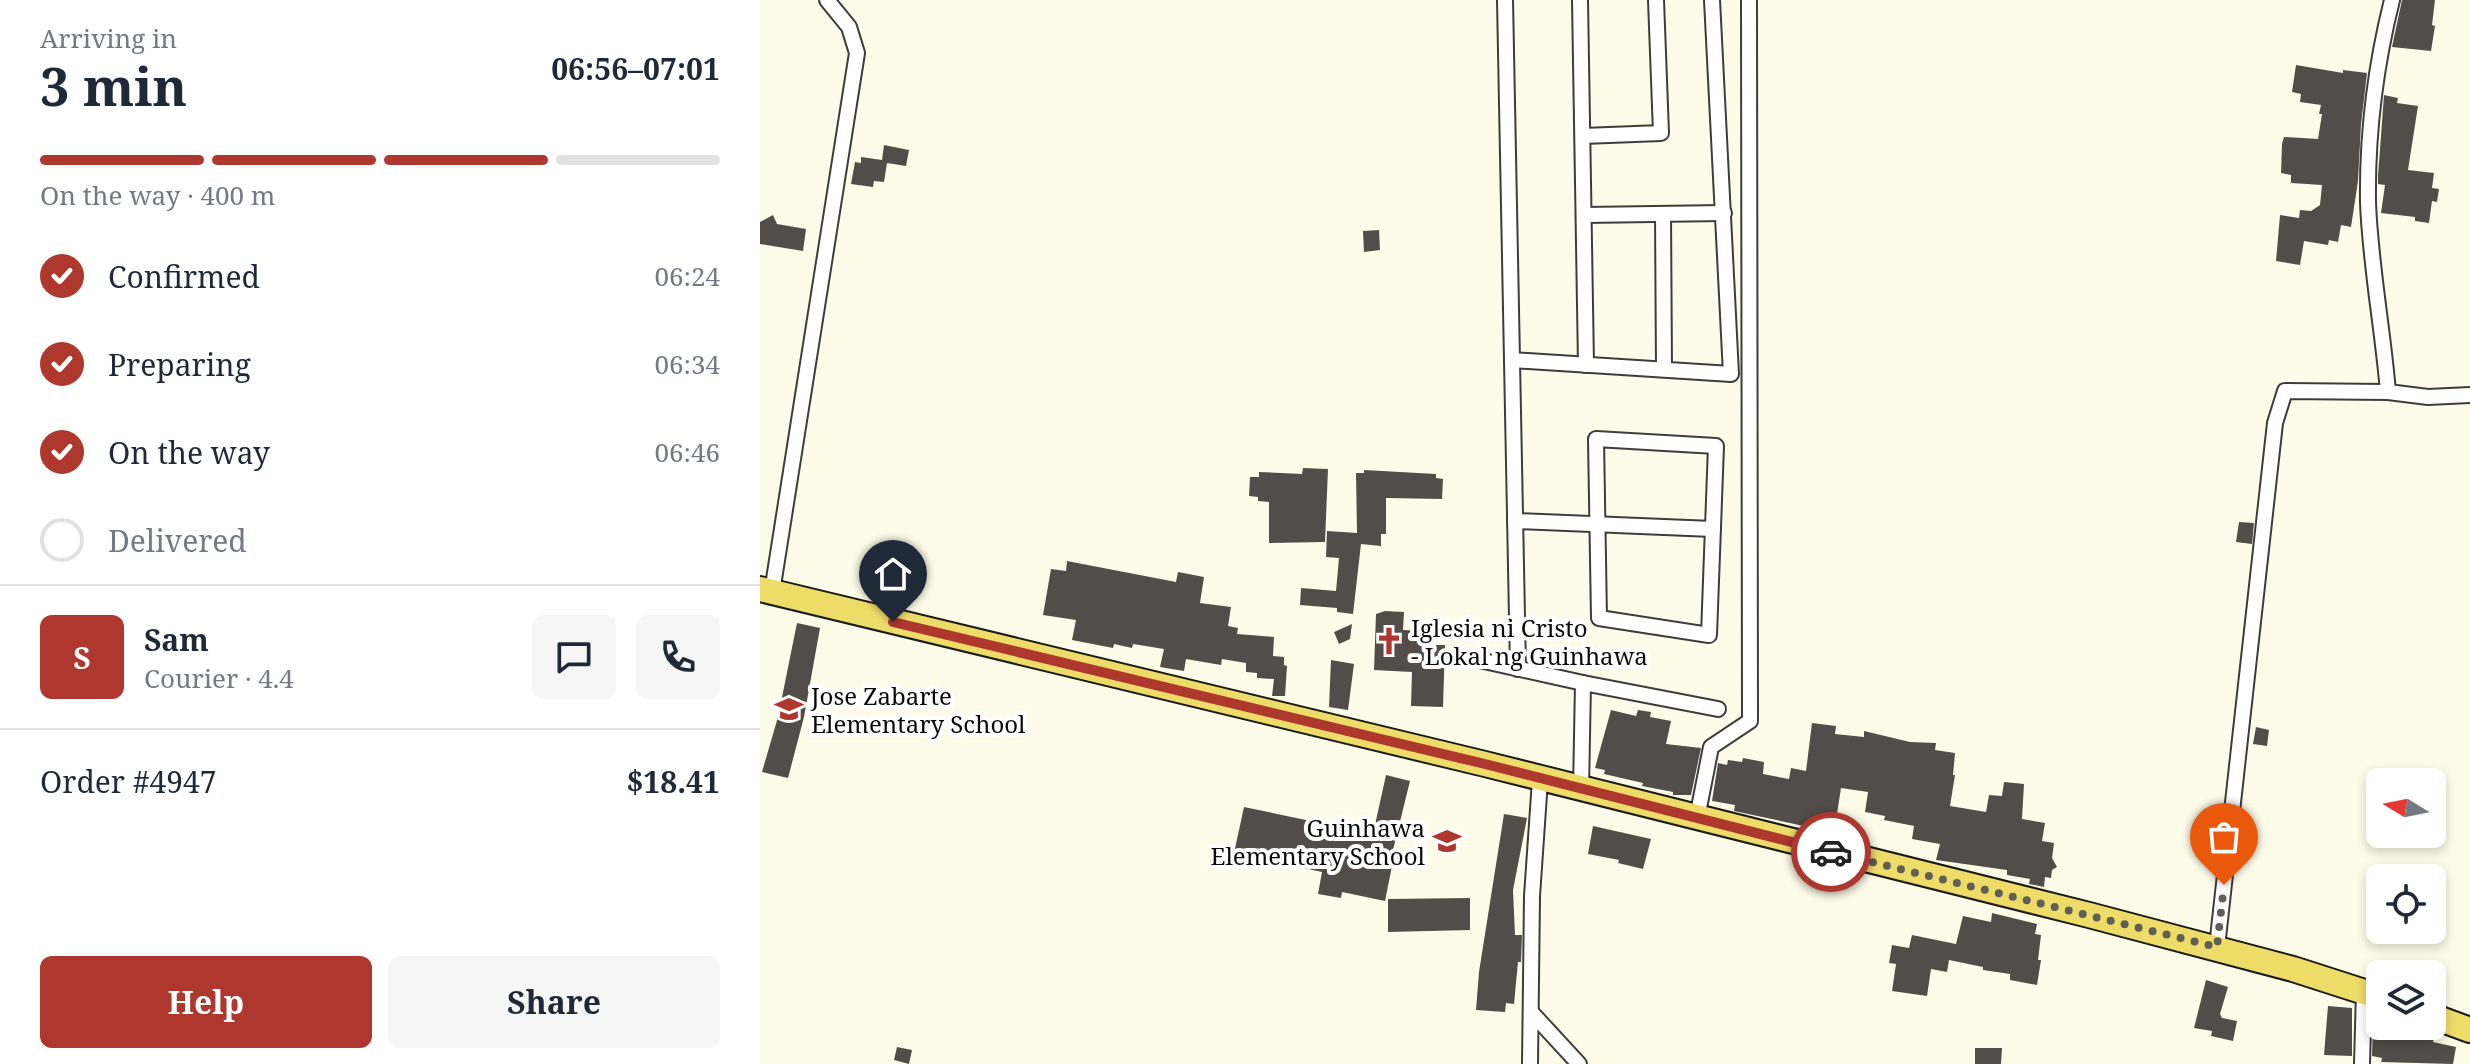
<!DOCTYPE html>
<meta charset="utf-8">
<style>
body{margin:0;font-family:"Noto Serif",serif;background:#f6f6f7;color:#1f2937;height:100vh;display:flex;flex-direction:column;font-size:30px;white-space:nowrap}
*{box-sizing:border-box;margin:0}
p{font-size:26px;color:#747a83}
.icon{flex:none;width:44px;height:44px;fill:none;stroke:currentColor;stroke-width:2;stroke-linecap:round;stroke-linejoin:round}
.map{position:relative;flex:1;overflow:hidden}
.sheet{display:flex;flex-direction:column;background:#fff;width:760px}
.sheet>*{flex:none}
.needle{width:52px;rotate:280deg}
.controls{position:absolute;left:1606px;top:768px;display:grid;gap:16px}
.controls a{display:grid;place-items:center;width:80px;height:80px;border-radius:12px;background:#fff;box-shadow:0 4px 12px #0003;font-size:40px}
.pin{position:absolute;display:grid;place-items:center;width:68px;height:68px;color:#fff;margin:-82px -34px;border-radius:50% 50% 50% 0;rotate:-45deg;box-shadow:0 0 8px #0007}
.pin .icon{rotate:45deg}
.courier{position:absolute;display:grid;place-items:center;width:80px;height:80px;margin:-40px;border:6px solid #ae372e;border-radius:50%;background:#fff;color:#222;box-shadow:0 2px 10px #0007}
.headline em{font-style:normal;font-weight:700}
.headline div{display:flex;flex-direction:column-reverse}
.headline{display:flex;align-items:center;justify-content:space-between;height:136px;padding:0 40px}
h1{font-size:52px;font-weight:700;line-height:60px}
.bar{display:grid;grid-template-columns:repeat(4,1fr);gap:12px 8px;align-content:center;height:96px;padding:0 40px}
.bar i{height:10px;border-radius:6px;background:#e0e1e3}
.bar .current{background:#ae372e}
.bar p{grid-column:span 4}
.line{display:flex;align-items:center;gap:20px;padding:0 40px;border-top:2px solid #e0e1e3}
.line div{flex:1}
.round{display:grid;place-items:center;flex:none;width:84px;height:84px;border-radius:12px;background:#f6f6f7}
ol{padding:0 40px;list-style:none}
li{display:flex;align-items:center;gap:24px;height:88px}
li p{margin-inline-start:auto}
li .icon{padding:8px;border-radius:50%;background:#ae372e;color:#fff;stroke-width:4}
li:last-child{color:#747a83}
li i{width:44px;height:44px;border:4px solid #e0e1e3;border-radius:50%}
.button{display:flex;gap:16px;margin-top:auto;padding:16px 40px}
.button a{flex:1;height:92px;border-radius:12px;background:#ae372e;color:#fff;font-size:32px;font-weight:700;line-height:92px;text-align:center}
.button a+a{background:#f6f6f7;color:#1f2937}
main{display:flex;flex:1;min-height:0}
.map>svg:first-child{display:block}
.building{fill:#524d48}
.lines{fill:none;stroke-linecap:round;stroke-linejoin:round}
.street-casing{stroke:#3d3d3d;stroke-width:18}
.primary-casing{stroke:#1b1b1b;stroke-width:28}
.street{stroke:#fff;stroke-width:14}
.primary{stroke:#eedc69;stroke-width:24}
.done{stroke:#5f5f58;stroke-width:8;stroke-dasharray:0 14.4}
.route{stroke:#ae372e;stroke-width:10}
.labels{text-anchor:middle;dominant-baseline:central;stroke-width:8;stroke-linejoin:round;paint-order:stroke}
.poi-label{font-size:24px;fill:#0a0a0a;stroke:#fff;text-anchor:start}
</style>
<main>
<section class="sheet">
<div class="headline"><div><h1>3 min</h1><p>Arriving in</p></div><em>06:56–07:01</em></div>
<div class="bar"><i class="current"></i><i class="current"></i><i class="current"></i><i></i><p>On the way · 400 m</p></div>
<ol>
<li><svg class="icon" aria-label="check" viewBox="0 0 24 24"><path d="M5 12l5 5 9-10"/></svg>Confirmed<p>06:24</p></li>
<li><svg class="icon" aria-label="check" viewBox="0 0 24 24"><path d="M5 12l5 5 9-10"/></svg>Preparing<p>06:34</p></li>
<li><svg class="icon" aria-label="check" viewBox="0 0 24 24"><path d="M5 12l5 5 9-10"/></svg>On the way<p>06:46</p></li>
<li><i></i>Delivered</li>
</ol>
<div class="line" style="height:144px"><b class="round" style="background:#ae372e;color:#fff">S</b><div><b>Sam</b><p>Courier · 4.4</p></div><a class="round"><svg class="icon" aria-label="chat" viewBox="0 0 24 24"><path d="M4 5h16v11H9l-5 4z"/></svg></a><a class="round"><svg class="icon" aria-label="phone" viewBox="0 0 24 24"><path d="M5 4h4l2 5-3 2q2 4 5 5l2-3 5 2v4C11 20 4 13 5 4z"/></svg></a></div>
<div class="line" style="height:104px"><div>Order #4947</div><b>$18.41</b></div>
<div class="button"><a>Help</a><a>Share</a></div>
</section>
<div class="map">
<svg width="1710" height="1064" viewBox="0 0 1710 1064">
<rect width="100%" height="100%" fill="#fdfce9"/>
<g class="building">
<path d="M1642 0H1675L1672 25 1675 26 1671 51 1632 47Z"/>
<path d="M1536 65 1583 73V70L1607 73 1601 124 1598 181 1591 227 1581 225 1578 242 1569 240 1568 245 1544 241 1540 265 1516 261 1520 215 1539 218 1540 210 1551 211 1560 205 1562 185 1531 183V175L1521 173 1522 144 1524 137 1558 139 1562 114H1559L1561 105 1540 102 1541 94 1532 92Z"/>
<path d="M1624 95 1638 98 1637 103 1658 106 1648 170 1674 173 1672 188 1679 189 1677 202 1672 201 1669 223 1655 221V217L1621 213 1625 185 1618 184V176Z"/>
<path d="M124 145 149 150 146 166 127 163 124 182 114 181 113 187 91 184 95 162 101 163V157L122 160Z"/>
<path d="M13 215 17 224 46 229 43 251 0 244V222Z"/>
<path d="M619 230 620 250 604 252 603 231Z"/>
<path d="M543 468 568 469 565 542 509 543V502L498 501V497L489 496 490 477H499V472L542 474Z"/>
<path d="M604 470 676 474V478L683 479 682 499 626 498V534H621V546L601 544 593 614 577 612V608L540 605 541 588 576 591 579 558 566 557 567 531 597 533 596 473H604Z"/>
<path d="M1479 522 1494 523 1492 544 1476 542Z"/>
<path d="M307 561 416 582 418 572 444 577 440 603 471 607 468 626 478 628 477 634 514 637 513 656 524 657V665L527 666 525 696H512L514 679 497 678V673L486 672V663L462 659 461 665 426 659 424 671 400 667 404 649 373 644 372 648 354 644 353 648 312 640 316 620 283 615 291 569 306 571Z"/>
<path d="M625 611 644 612 643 630 666 631 665 645H685L683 707 651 706 652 672 614 670 616 614Z"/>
<path d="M37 623 60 628 44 717 28 778 2 772 18 717Z"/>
<path d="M592 624 590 639 579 644 574 632Z"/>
<path d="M571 660 594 664 588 710 569 707Z"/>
<path d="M851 710 876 716 878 710 891 712 890 717 911 721 906 744 941 748 931 795H913V792L882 786 883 783 844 774 845 770 835 768Z"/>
<path d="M1052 723 1076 726 1075 734 1104 737V731L1150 742 1176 743 1175 750 1195 753 1193 775H1195L1190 806 1226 812 1229 795 1242 796 1244 782 1264 784 1262 819 1285 823 1282 841 1294 843 1292 858 1297 867 1292 870 1291 878 1285 877 1284 887 1269 884 1270 879 1247 875V870L1176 860 1180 844 1152 839 1154 826 1124 820 1125 816 1105 812 1108 792 1081 788 1076 820 1060 818 1058 829 974 811 975 805 952 801 958 763 967 765 968 760 982 762 983 758 1004 762 1003 774 1029 779 1031 768 1046 771Z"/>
<path d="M1496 727 1509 730 1507 746 1493 744Z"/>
<path d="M626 775 650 781 633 850 635 851 625 901 582 892 581 898 558 894 562 872 474 853 484 807 613 834Z"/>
<path d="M744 814 767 818 753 890 755 935H762L761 962H758L754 1004 746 1003 745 1012 716 1010 719 972Z"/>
<path d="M833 826 891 839 883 869 858 863 859 860 828 854Z"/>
<path d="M710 898V930L628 932V899Z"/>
<path d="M1232 913 1277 924 1275 934 1281 935 1278 960H1281L1277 985 1250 980V974L1223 970V967L1189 960 1187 972 1171 969 1167 996 1132 991 1136 964 1129 963 1132 945 1149 948 1152 935 1196 944 1203 916 1231 922Z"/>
<path d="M1446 980 1468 987 1460 1014 1462 1018 1477 1021 1473 1041 1451 1036 1452 1031 1434 1028Z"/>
<path d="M1568 1006 1592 1008V1056L1564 1055Z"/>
<path d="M1613 1023 1651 1031 1652 1028 1675 1034 1673 1042 1696 1047 1693 1064 1621 1062 1622 1058 1612 1056Z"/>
<path d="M137 1047 152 1050 149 1064 134 1060Z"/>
<path d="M1215 1048H1242L1241 1064H1215Z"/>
</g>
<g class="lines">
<defs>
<g id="street">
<path d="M745 0 758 669"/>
<path d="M820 0 826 365"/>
<path d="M823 136 901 133 896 0"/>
<path d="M903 214 904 369"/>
<path d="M824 215 964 213"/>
<path d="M752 360 971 374 952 0"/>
<path d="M1628 392 1668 397 1710 395"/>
<path d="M836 439 956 446 949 635 839 618Z"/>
<path d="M755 521 953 529"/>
<path d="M12 592 97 53 89 27 67 0"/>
<path d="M715 659 823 683 821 790"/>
<path d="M823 683 958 709"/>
<path d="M937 818 951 747 990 721 989 0"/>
<path d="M1457 947 1515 423 1525 391 1628 392C1623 330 1610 263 1608 202 1607 131 1615 68 1632 0"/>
<path d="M771 1012 819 1064"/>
<path d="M770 1064 772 896 780 780"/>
<path d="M1602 1064 1604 991"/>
</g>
<g id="primary">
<path d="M0 589 725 764 1329 915 1533 969 1620 997"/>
<path d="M1672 1016 1710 1030"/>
</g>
</defs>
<use href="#street" class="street-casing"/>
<use href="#primary" class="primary-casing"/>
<use href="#street" class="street"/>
<use href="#primary" class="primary"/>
</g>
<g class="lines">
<path class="done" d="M1071 852 1457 947 1464 885"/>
<path class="route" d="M133 622 725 764 1071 852"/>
</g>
<defs>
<symbol id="church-bare" viewBox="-9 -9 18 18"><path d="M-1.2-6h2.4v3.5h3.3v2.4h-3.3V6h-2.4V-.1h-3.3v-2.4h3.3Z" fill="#ae372e" stroke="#fff" stroke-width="2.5" paint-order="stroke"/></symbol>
<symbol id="school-bare" viewBox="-9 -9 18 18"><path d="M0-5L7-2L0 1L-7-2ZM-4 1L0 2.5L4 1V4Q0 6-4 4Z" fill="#ae372e" stroke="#fff" stroke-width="2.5" paint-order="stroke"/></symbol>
</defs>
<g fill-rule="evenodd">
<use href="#church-bare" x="609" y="621" width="40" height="40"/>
<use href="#school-bare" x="9" y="689" width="40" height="40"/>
<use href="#school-bare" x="667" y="821" width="40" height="40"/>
</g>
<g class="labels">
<g class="poi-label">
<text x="651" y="627">Iglesia ni Cristo<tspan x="651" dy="28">- Lokal ng Guinhawa</tspan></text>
<text x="51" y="695">Jose Zabarte<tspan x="51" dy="28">Elementary School</tspan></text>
<text x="665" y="827" text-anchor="end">Guinhawa<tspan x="665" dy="28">Elementary School</tspan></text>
</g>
</g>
</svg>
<div class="controls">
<a><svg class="needle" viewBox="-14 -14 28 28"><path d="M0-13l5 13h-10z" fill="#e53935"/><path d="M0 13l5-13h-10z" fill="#747a83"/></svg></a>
<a><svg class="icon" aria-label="locate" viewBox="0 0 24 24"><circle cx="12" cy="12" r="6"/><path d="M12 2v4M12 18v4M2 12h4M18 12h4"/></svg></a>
<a><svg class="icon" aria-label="layers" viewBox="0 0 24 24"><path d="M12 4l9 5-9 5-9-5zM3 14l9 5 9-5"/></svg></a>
</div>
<div class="pin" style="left:1464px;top:885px;background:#ea580c"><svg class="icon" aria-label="bag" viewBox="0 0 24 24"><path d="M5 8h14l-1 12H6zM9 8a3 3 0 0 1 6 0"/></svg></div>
<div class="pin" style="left:133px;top:622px;background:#1f2937"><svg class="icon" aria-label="home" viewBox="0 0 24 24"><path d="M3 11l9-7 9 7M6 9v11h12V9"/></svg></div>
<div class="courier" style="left:1071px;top:852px"><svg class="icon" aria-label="car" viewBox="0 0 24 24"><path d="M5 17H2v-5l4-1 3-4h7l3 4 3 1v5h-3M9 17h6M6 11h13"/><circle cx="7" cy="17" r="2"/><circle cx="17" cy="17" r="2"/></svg></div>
</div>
</main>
